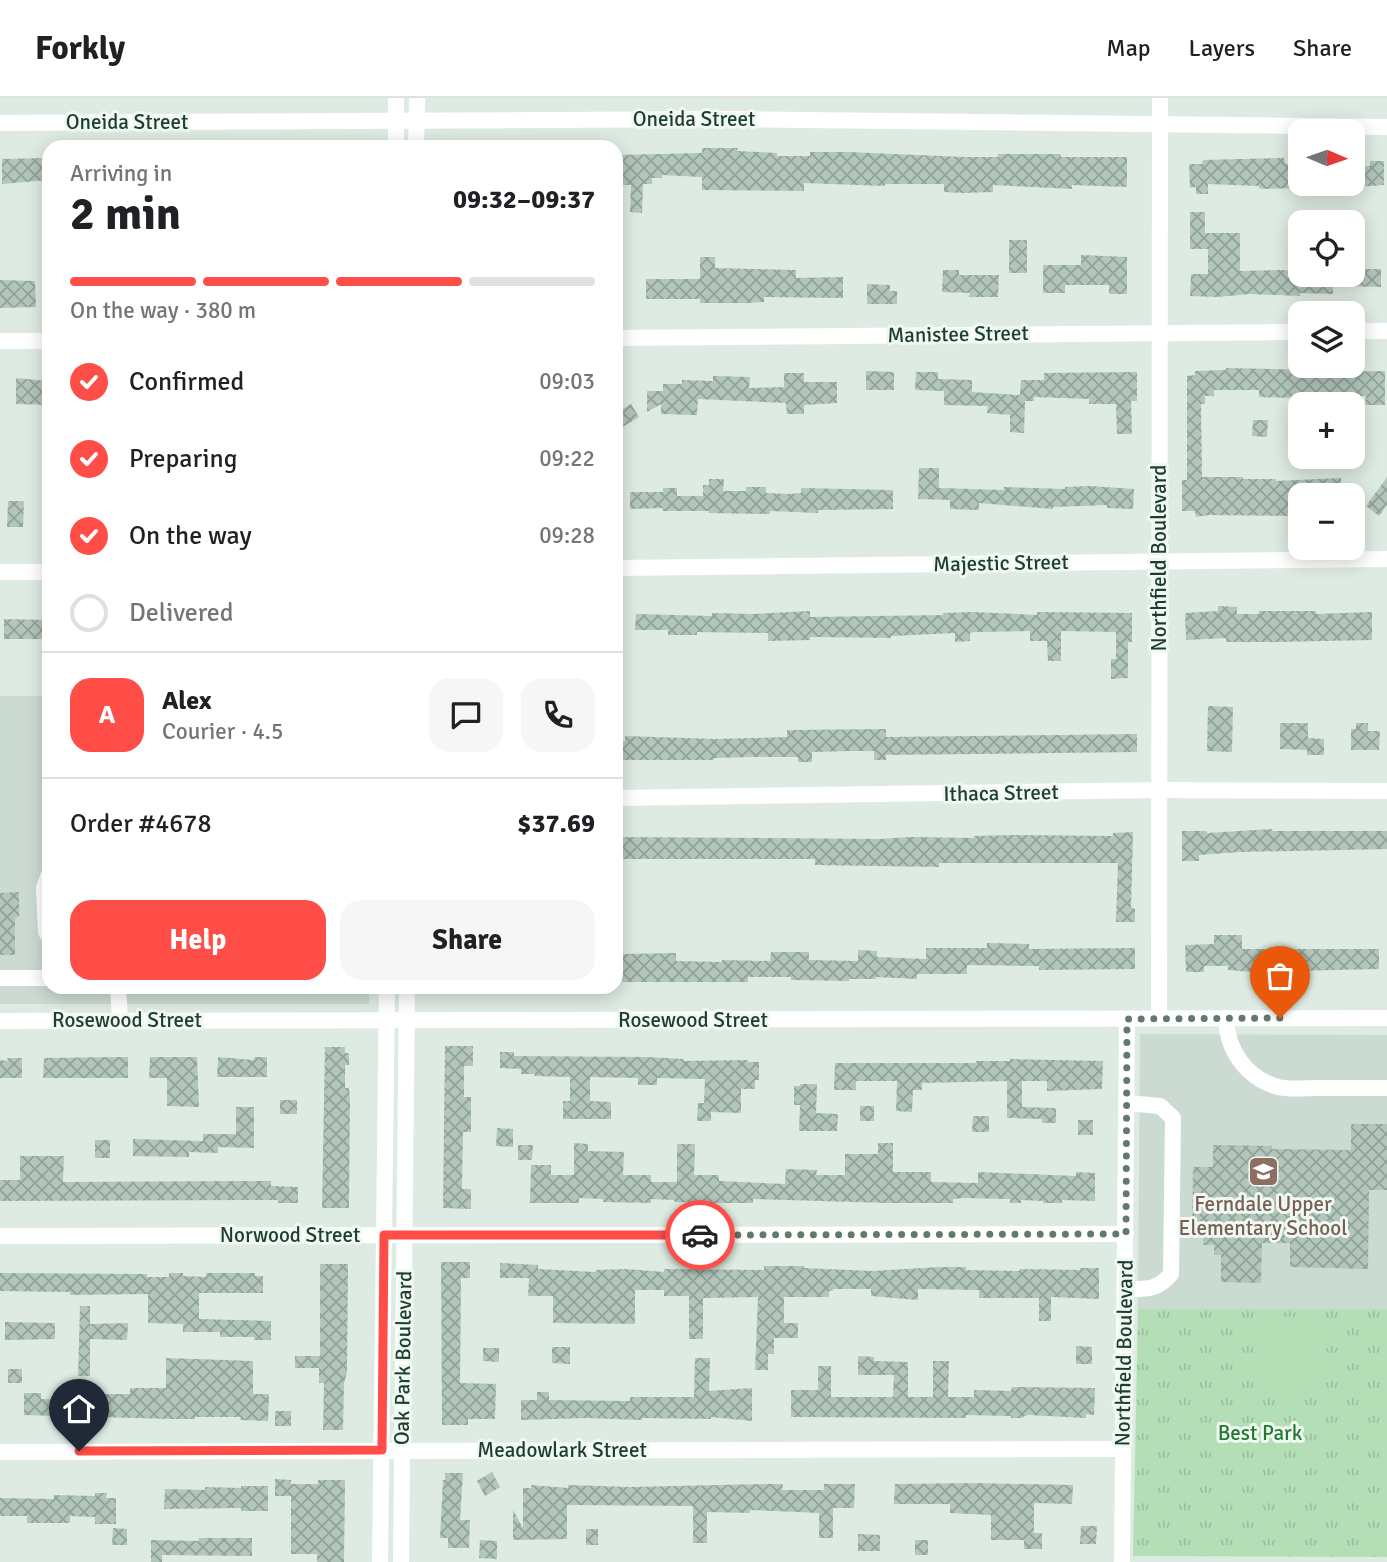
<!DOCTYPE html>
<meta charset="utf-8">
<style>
body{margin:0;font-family:Signika,sans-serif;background:#f6f6f6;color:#202124;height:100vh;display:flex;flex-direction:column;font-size:26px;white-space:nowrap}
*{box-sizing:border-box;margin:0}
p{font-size:23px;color:#757577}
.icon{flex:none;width:38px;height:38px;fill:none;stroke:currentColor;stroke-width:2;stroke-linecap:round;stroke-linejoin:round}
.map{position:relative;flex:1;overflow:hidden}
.details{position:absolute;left:42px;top:42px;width:581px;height:854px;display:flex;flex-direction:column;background:#fff;border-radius:21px;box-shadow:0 4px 18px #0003}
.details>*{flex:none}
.needle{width:46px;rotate:92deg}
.tools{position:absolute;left:1288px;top:21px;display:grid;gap:14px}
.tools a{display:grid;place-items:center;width:77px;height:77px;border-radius:14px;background:#fff;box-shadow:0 4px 18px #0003;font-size:35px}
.pin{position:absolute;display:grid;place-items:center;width:60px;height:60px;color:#fff;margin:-72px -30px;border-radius:50% 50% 50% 0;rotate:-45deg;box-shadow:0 0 7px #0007}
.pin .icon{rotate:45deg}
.courier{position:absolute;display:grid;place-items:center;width:70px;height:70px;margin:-35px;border:5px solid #ff4e48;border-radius:50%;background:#fff;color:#222;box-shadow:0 2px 9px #0007}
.headline em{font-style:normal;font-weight:700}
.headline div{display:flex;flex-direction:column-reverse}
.headline{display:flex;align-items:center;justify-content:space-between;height:119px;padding:0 28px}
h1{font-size:46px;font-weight:700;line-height:52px}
.bar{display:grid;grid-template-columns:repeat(4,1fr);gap:10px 7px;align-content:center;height:84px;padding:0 28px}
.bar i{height:9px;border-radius:5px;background:#e0e0e0}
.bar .current{background:#ff4e48}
.bar p{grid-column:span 4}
.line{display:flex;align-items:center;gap:18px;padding:0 28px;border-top:2px solid #e0e0e0}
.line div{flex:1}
.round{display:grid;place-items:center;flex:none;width:74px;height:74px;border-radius:21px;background:#f6f6f6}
ol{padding:0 28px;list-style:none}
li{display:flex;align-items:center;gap:21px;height:77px}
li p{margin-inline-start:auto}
li .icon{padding:7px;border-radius:50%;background:#ff4e48;color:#fff;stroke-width:4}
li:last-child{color:#757577}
li i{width:38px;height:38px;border:4px solid #e0e0e0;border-radius:50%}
.cta{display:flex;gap:14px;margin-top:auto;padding:14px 28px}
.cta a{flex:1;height:80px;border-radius:21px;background:#ff4e48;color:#fff;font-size:28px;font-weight:700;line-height:80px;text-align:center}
.cta a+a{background:#f6f6f6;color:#202124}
header{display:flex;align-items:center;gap:42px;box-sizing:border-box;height:98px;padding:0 35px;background:#fff;border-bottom:2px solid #e0e0e0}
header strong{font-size:33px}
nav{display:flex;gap:38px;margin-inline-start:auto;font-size:24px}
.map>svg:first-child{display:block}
.built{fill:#ccdbd1}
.grass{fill:url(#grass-tufts)}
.garden{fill:#b4dfb6}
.building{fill:url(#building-cross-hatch)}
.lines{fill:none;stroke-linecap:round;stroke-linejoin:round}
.minor{stroke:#fff;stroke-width:16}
.done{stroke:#617a6d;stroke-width:7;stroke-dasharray:0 12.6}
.route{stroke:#ff4e48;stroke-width:9}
.labels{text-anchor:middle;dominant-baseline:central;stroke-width:6;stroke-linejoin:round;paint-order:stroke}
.street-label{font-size:21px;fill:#1e3d2e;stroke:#eff8f1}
.education-label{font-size:21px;fill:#785e54;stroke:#eff8f1}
.park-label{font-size:21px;fill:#247832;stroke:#eff8f1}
</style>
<header>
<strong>Forkly</strong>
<nav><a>Map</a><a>Layers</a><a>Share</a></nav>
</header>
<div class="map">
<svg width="1387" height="1464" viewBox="0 0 1387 1464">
<defs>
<pattern id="grass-tufts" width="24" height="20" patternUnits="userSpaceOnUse" patternTransform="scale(1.75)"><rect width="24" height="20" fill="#b4dfb6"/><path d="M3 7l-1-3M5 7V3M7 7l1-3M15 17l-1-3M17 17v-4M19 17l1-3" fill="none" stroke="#9ac09d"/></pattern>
<pattern id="building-cross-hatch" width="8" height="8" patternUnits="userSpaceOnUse" patternTransform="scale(1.75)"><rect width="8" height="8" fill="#b3c6bb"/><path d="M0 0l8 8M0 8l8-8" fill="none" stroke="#91a298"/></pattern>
</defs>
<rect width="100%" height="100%" fill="#deebe2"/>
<g class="built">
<path d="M0 598H49V889H369V906H0Z"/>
<path d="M1140 936 1387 937V1211H1138Z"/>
</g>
<path class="grass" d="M1138 1211H1387V1459L1133 1458Z"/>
<path class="garden" d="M1279 1218 1324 1221 1331 1231 1322 1270 1306 1284 1291 1293 1278 1294 1261 1286C1251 1257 1246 1233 1279 1218Z"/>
<g class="building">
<path d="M702 50H738L737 53 777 55V58H810V54H848L965 59H998V56H1061V59H1127V89L1072 87V91L993 87V94L964 95 944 94V86H885V88L804 85V93L702 92V79L662 77V80H652V86H643L642 115 630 114 631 87H616V57L702 55Z"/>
<path d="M44 60V66L49 65V82L2 86V61Z"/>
<path d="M1284 60 1285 66H1300V90L1263 91 1259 90V88L1208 86V96H1196V89L1190 90 1189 66H1202L1203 62Z"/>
<path d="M1370 63H1384V87L1357 89V68H1370Z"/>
<path d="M1190 114H1205V135H1240V173L1280 172 1300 173V177H1356V171H1381V189L1333 188V196L1300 195V198L1250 196 1217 199 1190 198 1191 176H1208V151H1190Z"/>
<rect x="1009" y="142" width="18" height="33"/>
<path d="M1081 157 1127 159V196H1109V187H1065V195H1043V167H1081Z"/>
<path d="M700 159H715V170L796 172V180L843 179V200L764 199V204L747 205H700V201H646V181H700Z"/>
<path d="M943 172H959V177H999L998 199H969L970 195 942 194Z"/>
<path d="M0 182 35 183 36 209 0 210Z"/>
<path d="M867 186 890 187V193H897V206H867Z"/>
<path d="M1226 270 1318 272V274L1385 273V307H1365L1366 298 1325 301 1259 299V292H1214V298H1205V306H1201L1202 379H1243V381H1276V383L1341 380V397H1300V418L1209 417 1196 419 1195 413H1182V382H1187V278L1195 277V273L1226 272Z"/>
<path d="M866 273 894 274V292H866Z"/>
<path d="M916 274H938V281L972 282V294L1020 297 1021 282H1044V275L1137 274V303H1131L1132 336H1117L1116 306H1089V301L1034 299V303H1025L1024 335 1010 334V317L987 315 988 308 944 307V293L915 292Z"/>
<path d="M784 275H804V284H837V305L804 307V316H787L786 305 698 301 697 317 661 316V306L647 314V293H663V286H682V282L713 283V278L750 279 749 290 784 289Z"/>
<path d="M16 280 49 283V307L16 306Z"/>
<path d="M631 306 639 319 616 333V315Z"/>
<path d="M1253 322H1268L1267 339 1252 338Z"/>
<path d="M919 370H939V390L1004 392V389L1065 391V389L1090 388 1134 391 1133 411 1107 410V407L1053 409V411L979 405V412L950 411V402L918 401Z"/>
<path d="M1387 379V407L1379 418 1366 408Z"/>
<path d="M709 381H724L723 393H746V389H766V395L788 396 801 395V390L893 392V411L818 412V415L770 413V416L709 415V413H663V410L630 411V394H663V390H677V398H703V387H709Z"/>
<path d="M8 403H24L23 429H7Z"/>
<path d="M1218 508 1237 509V516H1259V513H1316V516L1372 514V542L1278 544H1226V540L1186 542 1185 515 1218 513Z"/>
<path d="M810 513V519L943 517V515L973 514 1037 517V514L1132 515V544H1128V580L1111 581V561H1116V534L1061 533V563H1048L1047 543H1030V533L974 534 970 535V543L955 544V535L891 538V540L810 539V542L768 543V535L697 534V537H668V532H635L636 516 712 518V515L752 516Z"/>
<path d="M4 521 49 522V541H4Z"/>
<path d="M1208 608 1233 609 1232 654 1207 653Z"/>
<path d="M1280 625H1308V640L1324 641V657H1307V652L1280 651Z"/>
<path d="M1356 625H1368V633H1380L1379 652H1351V631H1356Z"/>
<path d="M886 631V639L1137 636V654L886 657V662H874V653H850L812 654V664H798V659H749L714 660V662H616V643H625V638L715 641 787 639V632Z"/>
<path d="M1272 731V733H1387V751L1240 754 1199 757V763H1182V733H1207V735Z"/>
<path d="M1133 734 1131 810 1135 811V824H1116L1118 765H939V769L815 767V761H616V739L880 741 911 739 974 740V738L1015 737 1113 738V735Z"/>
<path d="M19 794V819L15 820V857H0V795Z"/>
<path d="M1214 837H1242V851H1379V871L1250 874 1228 872V868H1204V874H1186L1185 847 1214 846Z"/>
<path d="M987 845 1029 846V851L1135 850V871L1039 872V868L967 867V876H917V881L876 879V881H849V883L791 882V879H748V884H622V856L676 855V863L722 864V862L770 863 771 854H809V862L858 863V852L877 853V859L926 861V850H987Z"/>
<path d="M445 948H473V968H464V999H471V1034H463L462 1091H471V1111L443 1110Z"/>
<path d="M325 949H345V955H349V967H345V990H349L350 1001 349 1110H322Z"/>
<path d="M500 954H514V958L647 959 683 961 684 963 748 962V964H759V982H755V991H741V1015L711 1014V1023H697L698 1005H704L705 981 657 980V987H638V980L590 979V1003L611 1004V1021H563V1003H570V979L534 978 535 976H521V971L500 970Z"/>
<path d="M114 959H128V980H43L44 960Z"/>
<path d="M150 959H197L199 1009 167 1008V980H149Z"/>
<path d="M218 959 254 962V959H267V979H217Z"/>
<path d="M7 960H22V980H0V962L8 963Z"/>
<path d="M1010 961 1103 963 1102 991 1047 993V983H1022V1009L1056 1010V1025H1042V1021L1007 1020V983L922 985V992H913L912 1014 896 1013 897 983H856V992H834L835 965H976V963H1010Z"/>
<path d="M800 986H817L816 1015 838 1016 837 1033H799L800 1007H794V988H800Z"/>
<rect x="280" y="1002" width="17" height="14"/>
<rect x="860" y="1008" width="14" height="15"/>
<path d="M236 1009H254V1050L218 1049V1055L189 1054V1059L133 1058V1041L203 1043V1036H236Z"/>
<path d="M973 1018H989V1034H972Z"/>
<rect x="1078" y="1022" width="15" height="15"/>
<path d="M1351 1026H1387V1092H1369L1368 1171 1290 1169V1145H1262L1261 1185 1221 1184V1157H1214V1147H1203V1135H1192L1193 1069H1213V1047L1272 1048V1051L1351 1052Z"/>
<path d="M497 1030 513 1031V1049L496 1048Z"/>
<rect x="95" y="1042" width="15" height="18"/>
<path d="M574 1045 588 1046V1053L624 1054 623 1077H651V1084H677V1046H695L694 1077H719V1083L785 1086 786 1071 817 1072 816 1077H845V1056H878V1045H893V1074H931V1084L978 1085V1074L1076 1078V1074L1095 1075V1103L1062 1102V1105H1043V1103L1021 1102V1105H1010V1101L963 1100 953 1101V1105H886L753 1101V1105H719L675 1104 674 1102 651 1101V1105L603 1104V1101L579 1100V1105H530L531 1067H551V1077H574Z"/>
<path d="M518 1047H533L532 1062H518Z"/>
<path d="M20 1058H64L63 1084 271 1083V1088L298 1089V1105H278V1102L0 1103V1082H20Z"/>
<path d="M441 1164H470V1180H461L460 1285 496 1286 495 1321H468V1327H442Z"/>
<path d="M500 1165 538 1167V1171L595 1174 596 1172 627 1171 664 1174V1171L764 1172V1168H804V1170L872 1173 939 1169H966V1172L1019 1173 1020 1171 1080 1172V1170H1099V1201L1051 1199V1223H1039V1200H979V1192L918 1191V1202L871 1198V1191H833V1193H829V1199H784V1225H798V1240H774V1256H768V1272H755L758 1199 703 1200V1241H689V1198H664V1192H635V1226L553 1225V1198H528L529 1180H500Z"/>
<path d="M320 1166H348L347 1274 344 1285 343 1332H323L324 1285H319V1270H295V1258H320Z"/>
<path d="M0 1175 147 1176V1179H169V1175H183V1178L206 1179V1175H255V1178H263V1195H199V1221L271 1223V1242H254V1239H220V1234H183V1226L148 1225V1196L70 1197V1194L0 1193Z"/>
<path d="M80 1208H90V1226L128 1225 127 1242 90 1241V1278H78Z"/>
<path d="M5 1224 55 1225V1241L5 1242Z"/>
<path d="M1076 1248 1092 1249V1266H1076Z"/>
<path d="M552 1249H570V1266L552 1265Z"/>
<path d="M483 1250H499V1264L483 1263Z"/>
<path d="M858 1258 874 1259V1263L908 1264V1299H933V1263H949L948 1299H974V1292L1011 1293 1012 1289 1095 1290 1094 1317 1086 1316V1320L1029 1317 1024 1318 1023 1320H1011V1318L966 1317V1320L791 1319V1292H818V1268H831V1299H893L894 1277H858Z"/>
<path d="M166 1260 253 1263V1296H269L268 1323 240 1322 241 1319H195V1321H171L24 1317V1295H41V1301L98 1302V1296H130V1290H166Z"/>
<path d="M695 1260H710L709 1293 752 1290V1323L711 1319V1321L642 1320V1322L587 1320 521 1322V1302H537V1294H549V1302L630 1303V1299H694Z"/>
<rect x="8" y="1271" width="14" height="14"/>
<rect x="275" y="1313" width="16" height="15"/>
<path d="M492 1374 500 1389 485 1398 477 1383Z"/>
<path d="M445 1375H463L460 1422H470L469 1450H448V1440H440L443 1382H445Z"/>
<path d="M275 1381 291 1382V1386H318V1382H345L344 1464H317V1456H291V1398H275Z"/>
<path d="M973 1385 1073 1387 1072 1406 1034 1405V1435H1042V1451H1024V1442H991V1417L950 1415V1406H894L895 1386Z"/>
<path d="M763 1386H783L782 1392H824V1386H855L854 1410H833V1440H819V1415L750 1412V1415L707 1414V1445H693V1408L567 1407V1441L513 1442V1412L523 1430V1390H531V1387L568 1390V1387L630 1389Z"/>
<path d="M241 1388H268V1413H241V1410L164 1411 165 1391 205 1392V1389L241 1390Z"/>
<path d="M95 1395H107L106 1400H116V1426H95V1419L70 1418V1425H27V1418H0V1400L54 1401V1397L95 1398Z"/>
<path d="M1081 1428H1097L1096 1446H1080Z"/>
<path d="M113 1430 127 1431V1447H112Z"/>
<rect x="586" y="1431" width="12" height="16"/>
<path d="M858 1436 880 1437V1453H858Z"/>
<path d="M199 1440H252V1458L162 1457V1464H151V1442L199 1443Z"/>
<path d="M480 1442 497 1443V1461L479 1460Z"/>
<rect x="915" y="1442" width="13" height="15"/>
</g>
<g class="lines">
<g class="minor">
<path d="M0 25 730 21 1387 29"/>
<path d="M396 49V0"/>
<path d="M416 49 417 0"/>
<path d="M1353 233H1387"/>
<path d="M616 240 1300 234"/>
<path d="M0 243H49"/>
<path d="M616 470 1387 461"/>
<path d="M0 474H49"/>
<path d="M616 700 1158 692 1387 693"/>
<path d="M49 776 44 790 46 834 49 839"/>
<path d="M0 880H49"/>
<path d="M118 889 120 922"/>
<path d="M1159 920 1160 0"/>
<path d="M1226 920C1227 952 1246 980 1278 989 1290 992 1304 990 1316 990 1340 990 1363 990 1387 990"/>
<path d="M0 923 1387 920"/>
<path d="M0 1138 1126 1136"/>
<path d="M1125 1191C1145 1191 1157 1193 1171 1176L1173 1020 1160 1008 1127 1005"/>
<path d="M0 1354 1123 1351"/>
<path d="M380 1464 387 889"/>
<path d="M401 1464 407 889"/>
<path d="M1122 1464 1127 921"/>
</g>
</g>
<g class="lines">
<path class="done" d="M700 1137 1126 1136 1127 921 1280 920"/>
<path class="route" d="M79 1353 382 1352 384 1137H700"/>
</g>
<defs>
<symbol id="school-square" viewBox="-11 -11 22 22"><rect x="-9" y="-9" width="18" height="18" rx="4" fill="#8d6e63" stroke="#eff8f1"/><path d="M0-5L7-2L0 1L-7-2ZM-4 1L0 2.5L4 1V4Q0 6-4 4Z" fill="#fff"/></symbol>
</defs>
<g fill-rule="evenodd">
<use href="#school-square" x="1246" y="1056" width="35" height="35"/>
</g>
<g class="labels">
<g class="street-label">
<text x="694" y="21">Oneida Street</text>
<text x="127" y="24">Oneida Street</text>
<text transform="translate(958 236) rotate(-1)">Manistee Street</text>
<text transform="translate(1159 460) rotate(-90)">Northfield Boulevard</text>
<text transform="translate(1001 465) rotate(-1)">Majestic Street</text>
<text transform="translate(1001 695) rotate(-1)">Ithaca Street</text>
<text x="127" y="922">Rosewood Street</text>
<text x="693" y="922">Rosewood Street</text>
<text x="290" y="1137">Norwood Street</text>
<text transform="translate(1124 1255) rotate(-89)">Northfield Boulevard</text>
<text transform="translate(403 1260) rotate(-89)">Oak Park Boulevard</text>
<text x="562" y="1352">Meadowlark Street</text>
</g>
<g class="education-label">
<text x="1263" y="1106">Ferndale Upper<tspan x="1263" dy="24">Elementary School</tspan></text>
</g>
<g class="park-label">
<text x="1260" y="1335">Best Park</text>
</g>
</g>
</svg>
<div class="tools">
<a><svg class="needle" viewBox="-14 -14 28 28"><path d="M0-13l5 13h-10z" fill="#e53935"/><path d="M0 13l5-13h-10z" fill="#757577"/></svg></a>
<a><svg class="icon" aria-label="locate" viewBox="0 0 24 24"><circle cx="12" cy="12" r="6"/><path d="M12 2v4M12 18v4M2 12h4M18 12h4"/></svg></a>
<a><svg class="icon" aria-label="layers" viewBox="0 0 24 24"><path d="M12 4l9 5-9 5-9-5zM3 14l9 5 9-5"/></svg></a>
<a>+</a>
<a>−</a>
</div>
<div class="pin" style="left:1280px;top:920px;background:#ea580c"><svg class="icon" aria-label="bag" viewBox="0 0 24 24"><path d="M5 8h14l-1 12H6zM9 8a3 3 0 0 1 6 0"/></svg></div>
<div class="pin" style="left:79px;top:1353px;background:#1f2937"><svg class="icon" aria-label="home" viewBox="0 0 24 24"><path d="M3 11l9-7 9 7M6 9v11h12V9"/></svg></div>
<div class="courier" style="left:700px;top:1137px"><svg class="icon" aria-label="car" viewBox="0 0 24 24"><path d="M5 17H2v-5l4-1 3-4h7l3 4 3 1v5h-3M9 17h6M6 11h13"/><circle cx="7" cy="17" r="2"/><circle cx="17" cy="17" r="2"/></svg></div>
<section class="details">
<div class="headline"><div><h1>2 min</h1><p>Arriving in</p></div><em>09:32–09:37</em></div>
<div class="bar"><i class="current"></i><i class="current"></i><i class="current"></i><i></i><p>On the way · 380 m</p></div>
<ol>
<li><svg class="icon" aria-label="check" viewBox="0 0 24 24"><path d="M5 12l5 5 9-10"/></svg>Confirmed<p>09:03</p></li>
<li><svg class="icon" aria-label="check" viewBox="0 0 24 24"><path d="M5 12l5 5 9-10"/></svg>Preparing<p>09:22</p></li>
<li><svg class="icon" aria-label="check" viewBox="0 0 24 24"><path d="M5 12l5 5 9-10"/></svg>On the way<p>09:28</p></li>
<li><i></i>Delivered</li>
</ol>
<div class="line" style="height:126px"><b class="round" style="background:#ff4e48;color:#fff">A</b><div><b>Alex</b><p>Courier · 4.5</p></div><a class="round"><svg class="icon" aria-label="chat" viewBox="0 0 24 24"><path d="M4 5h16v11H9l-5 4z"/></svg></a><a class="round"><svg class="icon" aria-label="phone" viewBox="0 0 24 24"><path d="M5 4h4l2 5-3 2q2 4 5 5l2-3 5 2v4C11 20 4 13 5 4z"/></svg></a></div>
<div class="line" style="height:91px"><div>Order #4678</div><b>$37.69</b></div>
<div class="cta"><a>Help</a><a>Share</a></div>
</section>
</div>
